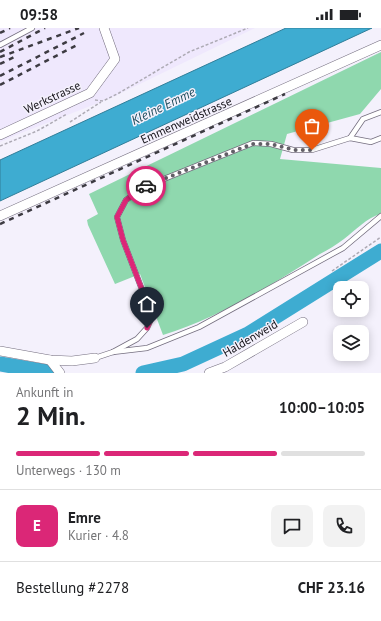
<!DOCTYPE html>
<html lang="de">
<meta charset="utf-8">
<style>
body{margin:0;font-family:"PT Sans",sans-serif;background:#f2f2f2;color:#202124;height:100vh;display:flex;flex-direction:column;font-size:15px;white-space:nowrap}
*{box-sizing:border-box;margin:0}
p{font-size:13px;color:#757577}
.icon{flex:none;width:22px;height:22px;fill:none;stroke:currentColor;stroke-width:2;stroke-linecap:round;stroke-linejoin:round}
.map{position:relative;height:345px;overflow:hidden}
.sheet{display:flex;flex-direction:column;background:#fff;flex:1}
.sheet>*{flex:none}
.buttons{position:absolute;left:333px;top:253px;display:grid;gap:8px}
.buttons a{display:grid;place-items:center;width:36px;height:36px;border-radius:8px;background:#fff;box-shadow:0 2px 10px #0003;font-size:20px}
.pin{position:absolute;display:grid;place-items:center;width:34px;height:34px;color:#fff;margin:-41px -17px;border-radius:50% 50% 50% 0;rotate:-45deg;box-shadow:0 0 4px #0007}
.pin .icon{rotate:45deg}
.courier{position:absolute;display:grid;place-items:center;width:40px;height:40px;margin:-20px;border:3px solid #db2777;border-radius:50%;background:#fff;color:#222;box-shadow:0 1px 5px #0007}
.overview em{font-style:normal;font-weight:700}
.overview div{display:flex;flex-direction:column-reverse}
.overview{display:flex;align-items:center;justify-content:space-between;height:68px;padding:0 16px}
h1{font-size:26px;font-weight:700;line-height:30px}
.bar{display:grid;grid-template-columns:repeat(4,1fr);gap:6px 4px;align-content:center;height:48px;padding:0 16px}
.bar i{height:5px;border-radius:3px;background:#e0e0e0}
.bar .current{background:#db2777}
.bar p{grid-column:span 4}
.line{display:flex;align-items:center;gap:10px;padding:0 16px;border-top:1px solid #e0e0e0}
.line div{flex:1}
.round{display:grid;place-items:center;flex:none;width:42px;height:42px;border-radius:8px;background:#f2f2f2}
.status{display:flex;justify-content:space-between;align-items:center;height:28px;padding:0 20px;background:#fff;direction:ltr}
.status svg{height:11px;fill:currentColor}
.map>svg:first-child{display:block}
.built{fill:#efe8fd}
.green{fill:#8fd8ae}
.water{fill:#3eacd1;stroke:#317e99}
.lines{fill:none;stroke-linecap:round;stroke-linejoin:round}
.river{stroke:#3eacd1;stroke-width:15}
.service-casing{stroke:#746e7f;stroke-width:6}
.minor-casing{stroke:#746e7f;stroke-width:10}
.path{stroke:#adaab4;stroke-width:1.5;stroke-dasharray:3 2;stroke-linecap:butt}
.service{stroke:#fff;stroke-width:4.5}
.minor{stroke:#fff;stroke-width:9}
.rail{stroke:#3d3b42;stroke-width:2.5;stroke-dasharray:5 5;stroke-linecap:butt}
.done{stroke:#625f67;stroke-width:4;stroke-dasharray:0 7.2}
.route{stroke:#db2777;stroke-width:5}
.labels{text-anchor:middle;dominant-baseline:central;stroke-width:3;stroke-linejoin:round;paint-order:stroke}
.street-label{font-size:12px;fill:#131117;stroke:#f4f1fc}
.water-label{font-size:13px;font-style:italic;fill:#1d4b5b;stroke:#f4f1fc}
</style>
<div class="status"><b>09:58</b><svg viewBox="0 0 49 12"><path d="M0 12V9h3v3zM5 12V6h3v6zM10 12V3h3v9zM15 12V0h3v12zM26 1h20v11H26zM47 4h2v5h-2z"/></svg></div>
<div class="map">
<svg width="381" height="345" viewBox="0 0 381 345">
<rect width="100%" height="100%" fill="#f4f1fc"/>
<path class="built" d="M0 0H255L111 70 16 107 0 114Z"/>
<path class="green" d="M381 24V61L360 86 287 106 280 131 381 140V186C366 190 356 202 344 211 336 217 328 222 320 226 270 258 220 289 163 307L140 246 115 256 88 197 87 192 98 186 89 166Z"/>
<path class="water" d="M286 0H372L0 173V132Z"/>
<g class="lines">
<g class="river">
<path d="M0 336 53 345"/>
<path d="M143 345 183 336 248 306 381 223"/>
</g>
<defs>
<g id="service">
<path d="M0 17 32 0"/>
<path d="M350 110 363 91 381 84"/>
<path d="M113 324 137 311 147 300 152 289 149 280 123 212 117 189 126 172 144 159 253 115 271 116 293 122H312L350 110 371 114 381 110"/>
<path d="M95 330 113 324 147 320 199 299 343 220 381 188"/>
</g>
<g id="minor">
<path d="M0 107 90 65 115 31 104 0"/>
<path d="M0 188 381 17"/>
<path d="M0 323 50 332 72 333 95 330"/>
<path d="M50 332 60 345"/>
<path d="M209 345 225 339 303 294"/>
</g>
</defs>
<use href="#service" class="service-casing"/>
<use href="#minor" class="minor-casing"/>
<g class="path">
<path d="M95 72 103 73 119 65 189 24 248 0"/>
<path d="M70 94 101 74"/>
<path d="M0 118 37 103 67 86"/>
<path d="M332 243 381 209"/>
</g>
<use href="#service" class="service"/>
<use href="#minor" class="minor"/>
<g class="rail">
<path d="M0 5 10 0"/>
<path d="M0 24 45 0"/>
<path d="M0 29 79 0"/>
<path d="M0 36 16 28"/>
<path d="M0 48 84 5"/>
<path d="M0 57 77 17"/>
<path d="M0 196 285 66"/>
</g>
</g>
<g class="lines">
<path class="done" d="M146 158 252 116H271L294 122H312"/>
<path class="route" d="M146 158 126 172 117 189 123 212 149 280 152 289 147 300"/>
</g>
<g class="labels">
<g class="street-label">
<text transform="translate(52 69) rotate(-25)">Werkstrasse</text>
<text transform="translate(186 92) rotate(-24)">Emmenweidstrasse</text>
<text transform="translate(250 310) rotate(-30)">Haldenweid</text>
</g>
<g class="water-label">
<text transform="translate(163 78) rotate(-26)">Kleine Emme</text>
</g>
</g>
</svg>
<div class="buttons">
<a><svg class="icon" aria-label="locate" viewBox="0 0 24 24"><circle cx="12" cy="12" r="6"/><path d="M12 2v4M12 18v4M2 12h4M18 12h4"/></svg></a>
<a><svg class="icon" aria-label="layers" viewBox="0 0 24 24"><path d="M12 4l9 5-9 5-9-5zM3 14l9 5 9-5"/></svg></a>
</div>
<div class="pin" style="left:312px;top:122px;background:#ea580c"><svg class="icon" aria-label="bag" viewBox="0 0 24 24"><path d="M5 8h14l-1 12H6zM9 8a3 3 0 0 1 6 0"/></svg></div>
<div class="pin" style="left:147px;top:300px;background:#1f2937"><svg class="icon" aria-label="home" viewBox="0 0 24 24"><path d="M3 11l9-7 9 7M6 9v11h12V9"/></svg></div>
<div class="courier" style="left:146px;top:158px"><svg class="icon" aria-label="car" viewBox="0 0 24 24"><path d="M5 17H2v-5l4-1 3-4h7l3 4 3 1v5h-3M9 17h6M6 11h13"/><circle cx="7" cy="17" r="2"/><circle cx="17" cy="17" r="2"/></svg></div>
</div>
<section class="sheet">
<div class="overview"><div><h1>2 Min.</h1><p>Ankunft in</p></div><em>10:00–10:05</em></div>
<div class="bar"><i class="current"></i><i class="current"></i><i class="current"></i><i></i><p>Unterwegs · 130 m</p></div>
<div class="line" style="height:72px"><b class="round" style="background:#db2777;color:#fff">E</b><div><b>Emre</b><p>Kurier · 4.8</p></div><a class="round"><svg class="icon" aria-label="chat" viewBox="0 0 24 24"><path d="M4 5h16v11H9l-5 4z"/></svg></a><a class="round"><svg class="icon" aria-label="phone" viewBox="0 0 24 24"><path d="M5 4h4l2 5-3 2q2 4 5 5l2-3 5 2v4C11 20 4 13 5 4z"/></svg></a></div>
<div class="line" style="height:52px"><div>Bestellung #2278</div><b>CHF 23.16</b></div>
</section>
